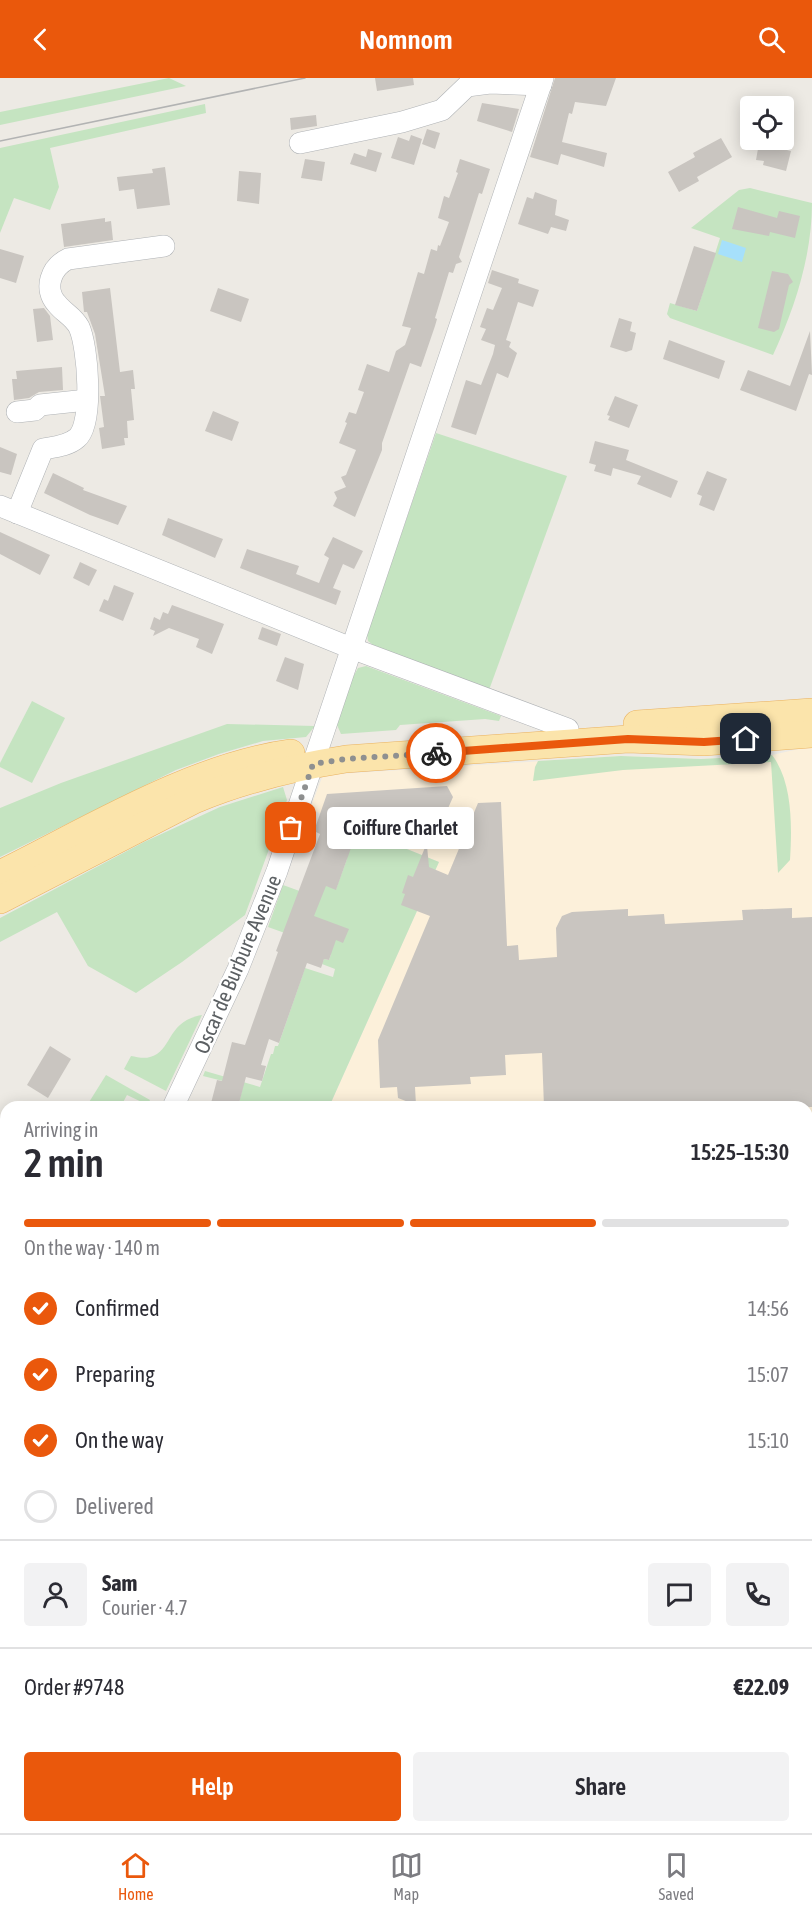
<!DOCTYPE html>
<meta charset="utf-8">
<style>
body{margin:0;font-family:"Asap Condensed",sans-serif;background:#f2f2f3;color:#2b2b33;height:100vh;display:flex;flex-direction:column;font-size:22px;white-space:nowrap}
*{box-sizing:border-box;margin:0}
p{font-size:20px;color:#7c7c81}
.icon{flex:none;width:33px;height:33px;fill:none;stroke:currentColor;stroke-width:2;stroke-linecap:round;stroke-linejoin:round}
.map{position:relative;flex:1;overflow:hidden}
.panel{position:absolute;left:0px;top:1023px;width:813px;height:732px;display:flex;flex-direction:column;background:#fff;border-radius:18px 18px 0 0;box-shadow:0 3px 15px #0003}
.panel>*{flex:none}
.fabs{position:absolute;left:740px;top:18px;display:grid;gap:12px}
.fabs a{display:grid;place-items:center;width:54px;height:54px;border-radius:6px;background:#fff;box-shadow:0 3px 15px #0003;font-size:30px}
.pin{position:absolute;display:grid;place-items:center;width:51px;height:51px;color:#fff;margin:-26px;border-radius:12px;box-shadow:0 3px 9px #0006}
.courier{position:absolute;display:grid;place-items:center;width:60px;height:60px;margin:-30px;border:4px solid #ea580c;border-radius:50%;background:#fff;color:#222;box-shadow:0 2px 8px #0007}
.bubble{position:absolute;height:42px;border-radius:6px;background:#fff;box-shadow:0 3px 15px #0003;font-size:20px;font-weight:600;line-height:42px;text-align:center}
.summary em{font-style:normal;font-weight:600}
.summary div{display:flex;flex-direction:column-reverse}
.summary{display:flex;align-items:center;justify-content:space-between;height:102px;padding:0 24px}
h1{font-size:39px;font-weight:600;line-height:45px}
.bar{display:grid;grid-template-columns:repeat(4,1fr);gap:9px 6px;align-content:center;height:72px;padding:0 24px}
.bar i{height:8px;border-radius:4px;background:#e1e1e2}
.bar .current{background:#ea580c}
.bar p{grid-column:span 4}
.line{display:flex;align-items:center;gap:15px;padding:0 24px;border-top:2px solid #e1e1e2}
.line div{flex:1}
.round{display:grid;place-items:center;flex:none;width:63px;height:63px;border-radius:6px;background:#f2f2f3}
ol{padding:0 24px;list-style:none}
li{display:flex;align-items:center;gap:18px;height:66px}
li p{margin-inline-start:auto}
li .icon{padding:6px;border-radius:50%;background:#ea580c;color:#fff;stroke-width:4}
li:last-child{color:#7c7c81}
li i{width:33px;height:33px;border:3px solid #e1e1e2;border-radius:50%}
.primary-button{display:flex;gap:12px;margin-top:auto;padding:12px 24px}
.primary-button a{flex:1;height:69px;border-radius:6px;background:#ea580c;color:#fff;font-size:24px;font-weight:600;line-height:69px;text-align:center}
.primary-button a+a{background:#f2f2f3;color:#2b2b33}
header{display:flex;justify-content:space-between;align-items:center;height:78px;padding:0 24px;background:#ea580c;color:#fff;font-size:27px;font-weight:600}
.dock{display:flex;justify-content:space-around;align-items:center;height:84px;border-top:2px solid #e1e1e2;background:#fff;font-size:16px;color:#7c7c81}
.dock a{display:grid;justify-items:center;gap:3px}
.dock .current{color:#ea580c}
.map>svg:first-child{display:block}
.commercial{fill:#fcf0da}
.green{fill:#c5e4c1}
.water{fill:#a6e0fb}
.building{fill:#c9c5c0}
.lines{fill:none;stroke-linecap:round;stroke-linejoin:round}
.minor-casing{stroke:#afb2b5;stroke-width:22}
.major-casing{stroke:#eab260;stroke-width:28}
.highway-casing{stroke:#e6860b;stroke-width:33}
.minor{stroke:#fff;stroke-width:21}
.major{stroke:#fbe4ab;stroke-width:27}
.highway{stroke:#f8d190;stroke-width:32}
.tram{stroke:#b2b3b3;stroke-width:1.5}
.done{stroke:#8f9090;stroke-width:6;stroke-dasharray:0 10.8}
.route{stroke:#ea580c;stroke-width:8}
.labels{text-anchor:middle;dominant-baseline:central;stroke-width:4.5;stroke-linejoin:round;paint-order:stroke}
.street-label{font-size:21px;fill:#5c6063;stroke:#fff}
</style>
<header><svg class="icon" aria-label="back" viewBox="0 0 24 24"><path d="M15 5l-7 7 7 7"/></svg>Nomnom<svg class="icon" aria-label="search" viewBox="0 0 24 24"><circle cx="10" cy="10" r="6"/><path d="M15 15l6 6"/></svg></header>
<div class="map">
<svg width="812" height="1755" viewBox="0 0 812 1755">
<rect width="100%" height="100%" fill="#edeae4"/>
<path class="commercial" d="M812 668V1054L807 1055V1029H341L330 1027 439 784 310 731 323 697 621 678 701 681 772 677Z"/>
<g class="green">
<path d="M169 0 186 8 0 47V34Z"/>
<path d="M205 26 206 35 50 70 59 109 50 132 14 120 0 155V70Z"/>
<path d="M750 110 812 125C812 177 795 230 773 277L670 240 667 236 670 225 697 233 720 160 691 150 739 112Z"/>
<path d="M436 355 567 398 489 612 373 567 368 563 367 556Z"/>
<path d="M366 588 501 638 499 643 485 641 400 647 396 652 341 656 337 647 353 599 358 590Z"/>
<path d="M32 623 65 640 32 705 0 689V685Z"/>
<path d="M227 646 315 648 306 659 263 663 219 676 176 692 0 779V730L61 705Z"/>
<path d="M772 677C793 704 792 750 790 782L778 795 771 684 623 692 533 703 535 689 538 683 621 678 701 681Z"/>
<path d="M283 709 287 722 245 837 182 884 136 915 88 888 57 834 0 864V840L144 764 220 729Z"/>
<path d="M350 748 439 784 329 1029H238L243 1008 203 998 205 993 260 1009 271 976H273L275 968H278L305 890 333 899 335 891 322 886 324 881 329 882 331 876 307 863 268 849 283 807 316 819 321 806 336 811 347 781 330 775 334 764 355 771 359 761Z"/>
<path d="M202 937 166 1013 124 991 131 978C137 979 144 981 150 979 173 973 166 943 202 937Z"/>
<path d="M106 997 150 1022 148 1027 127 1017 121 1028 86 1029Z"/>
<path d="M0 1197 6 1200V1304L1 1312Z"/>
<path d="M0 1411 6 1422V1541L0 1529Z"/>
</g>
<path class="water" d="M722 162 746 170 742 184 718 176Z"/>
<g class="building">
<path d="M375 0H413L414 7 377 13Z"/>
<path d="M555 0H616L606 28 575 24 572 36 569 35 562 64 607 75 604 89 561 76 558 87 530 79Z"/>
<path d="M482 25 519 31 512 54 477 43Z"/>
<path d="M316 37 317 48 291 52 290 40Z"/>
<path d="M427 51 440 55 435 71 422 66Z"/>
<path d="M411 57 422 61 414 87 391 80 398 59 409 63Z"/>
<path d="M721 60 732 79 697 99 699 103 679 114 668 94 695 79 693 75Z"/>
<path d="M759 65 791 73 786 93 763 87 764 83 756 82Z"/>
<path d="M368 71 382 75 376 94 350 86 354 75 366 79Z"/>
<path d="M305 81 325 84 322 103 301 100Z"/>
<path d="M460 81 490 91 482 116 479 115 459 179 462 184 456 186 453 195 449 194 435 240 437 241 435 248 421 289 410 285 382 365V372L355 439 333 428 337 420 334 414 346 409 341 399 346 397 356 372 339 365 347 345 345 344 349 334 356 336 364 314 358 312 367 286 389 294 396 273 405 267 411 250 402 248 418 194 424 196 431 171 437 173 438 167 440 168 449 144 438 140 444 118 449 120 458 95 456 94Z"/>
<path d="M165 89 170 127 137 131 134 111 119 113 117 99 153 95 152 91Z"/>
<path d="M239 93 261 95 259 126 237 123Z"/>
<path d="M535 114 557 122 555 137 569 142 566 153 551 149 548 156 518 146 527 119 533 121Z"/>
<path d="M738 129 777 140 779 133 800 138 795 160 770 154 769 158 732 151Z"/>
<path d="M105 140V144L111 143 113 162 64 169 61 146Z"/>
<path d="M694 168 716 175 697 233 675 227Z"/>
<path d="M0 171 24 178 16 205 0 200Z"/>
<path d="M492 192 519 201 518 205 539 212 533 229 518 224 506 262 511 264 509 269 517 275 508 300 497 295 476 357 451 349 466 302 481 307 493 276 495 267 481 262 486 251 480 249 487 230 493 232 502 210 488 205Z"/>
<path d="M772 193 788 196 793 204 789 207 779 251 774 254 758 250Z"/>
<path d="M110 210 120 294 133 292 135 311H131L134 342 127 343 128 360H124L125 367 102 371 99 350 104 349 100 318H105L95 256 87 234H84L82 214Z"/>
<path d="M218 210 249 221 241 244 210 233Z"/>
<path d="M44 230 50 238 53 262 37 264 33 231Z"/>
<path d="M619 240 632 244 630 253 636 255 632 272 626 274 610 269Z"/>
<path d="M810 253 812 297 809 296 796 333 740 312 748 292 790 308Z"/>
<path d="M669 262 725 283 719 301 663 281Z"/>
<path d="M62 289 63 312 39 314 29 320 14 322 12 301H17L16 293Z"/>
<path d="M615 318 638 327 629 350 608 342 610 338 607 337Z"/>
<path d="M213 333 239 344 232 363 205 353Z"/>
<path d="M595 363 629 372 626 382 678 403 671 420 637 406 641 398 613 390 611 398 594 393 596 387 589 385Z"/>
<path d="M0 369 17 376 11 397 0 394Z"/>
<path d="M707 393 727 401 714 433 699 427 702 418 697 416Z"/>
<path d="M53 395 84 410 83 412 127 428 118 447 90 437 44 415Z"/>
<path d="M168 440 223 461 215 480 162 457Z"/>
<path d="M0 454 50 477 40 497 0 476Z"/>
<path d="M333 459 363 473 354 491 343 486 333 510 341 513 336 527 240 490 247 471 299 488 296 496 319 505 329 480 324 477Z"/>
<path d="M80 484 97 492 89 508 73 500Z"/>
<path d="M114 507 134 515 123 543 99 533 104 521 108 523Z"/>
<path d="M172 527 224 546 212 576 196 569 199 561 169 550 153 558 155 553 150 551 154 539 160 542 163 534 168 536Z"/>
<path d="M262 549 281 556 277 568 258 561Z"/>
<path d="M285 579 304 586 298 612 276 603Z"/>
<path d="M447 708 453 719 431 769 427 768 429 789 448 797 478 725 501 724 507 868 518 867 519 882 557 879 556 850 562 838 572 834 628 831V838L664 836 665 846 743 842 742 832 792 830V840L812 839V1029H544L542 975 505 977 506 997 470 999 471 1006 415 1009 416 1027 398 1020 397 1009 380 1010 378 962 430 838 401 827 405 816 402 815 408 797 413 799 426 767 365 745 355 771 351 770 336 812 326 808 314 838 349 851 343 865 336 862 329 882 324 881 321 890 307 885 279 965 269 961 261 987 266 988 262 1003 246 999 238 1029H210L217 1002 222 1003 232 964 245 967 278 874 276 873 320 756 314 753 327 716Z"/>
<path d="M50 968 71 981 48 1020 27 1007Z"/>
</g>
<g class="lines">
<defs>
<g id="minor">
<path d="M300 65 402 44 442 32 467 8 490 5 541 7"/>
<path d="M17 334 35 332 40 327 87 322"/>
<path d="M0 428 351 570 568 651"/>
<path d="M17 435 43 371C54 369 68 368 77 360 94 346 88 268 79 249 73 238 64 235 57 226 43 211 51 189 68 181L164 168"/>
<path d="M173 1029 238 891 277 793 543 0"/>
<path d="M0 1337 6 1327"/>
</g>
<g id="major">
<path d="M637 646 812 634"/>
<path d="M0 796C89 752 193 688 291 675"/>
<path d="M0 822 194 722C242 702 295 689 346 681L628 661 704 664 812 656"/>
</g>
<g id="highway">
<path d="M0 1599 6 1611"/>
<path d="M0 1666 6 1679"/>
<path d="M40 1749 42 1755"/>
<path d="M76 1749 79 1755"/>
</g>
</defs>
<use href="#minor" class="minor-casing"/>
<use href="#major" class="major-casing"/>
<use href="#highway" class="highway-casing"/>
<use href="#minor" class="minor"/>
<use href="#major" class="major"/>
<use href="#highway" class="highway"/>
<path class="tram" d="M0 63 305 0"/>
</g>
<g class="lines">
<path class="done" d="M291 750 313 686 346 681 436 675"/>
<path class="route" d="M436 675 628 661 704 664 746 661"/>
</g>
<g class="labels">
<g class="street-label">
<text transform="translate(237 886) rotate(-67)">Oscar de Burbure Avenue</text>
</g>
</g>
</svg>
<div class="fabs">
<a><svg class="icon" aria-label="locate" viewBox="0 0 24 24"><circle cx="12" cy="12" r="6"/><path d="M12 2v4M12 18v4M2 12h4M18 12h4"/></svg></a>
</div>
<div class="pin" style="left:291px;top:750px;background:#ea580c"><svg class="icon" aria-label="bag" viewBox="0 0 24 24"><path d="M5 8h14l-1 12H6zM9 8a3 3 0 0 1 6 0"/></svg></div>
<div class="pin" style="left:746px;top:661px;background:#1f2937"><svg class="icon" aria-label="home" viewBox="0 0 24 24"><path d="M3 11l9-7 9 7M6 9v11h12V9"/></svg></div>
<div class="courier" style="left:436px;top:675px"><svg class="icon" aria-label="bike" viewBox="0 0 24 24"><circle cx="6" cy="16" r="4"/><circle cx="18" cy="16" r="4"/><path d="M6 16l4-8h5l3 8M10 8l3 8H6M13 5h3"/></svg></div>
<div class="bubble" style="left:327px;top:729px;width:147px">Coiffure Charlet</div>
<section class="panel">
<div class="summary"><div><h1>2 min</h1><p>Arriving in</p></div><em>15:25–15:30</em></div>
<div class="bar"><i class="current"></i><i class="current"></i><i class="current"></i><i></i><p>On the way · 140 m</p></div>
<ol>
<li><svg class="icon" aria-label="check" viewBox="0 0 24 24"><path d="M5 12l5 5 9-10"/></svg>Confirmed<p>14:56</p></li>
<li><svg class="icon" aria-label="check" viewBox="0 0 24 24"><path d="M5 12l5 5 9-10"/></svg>Preparing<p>15:07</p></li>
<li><svg class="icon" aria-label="check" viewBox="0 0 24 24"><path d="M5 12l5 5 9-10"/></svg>On the way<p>15:10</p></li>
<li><i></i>Delivered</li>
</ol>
<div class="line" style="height:108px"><a class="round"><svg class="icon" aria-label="person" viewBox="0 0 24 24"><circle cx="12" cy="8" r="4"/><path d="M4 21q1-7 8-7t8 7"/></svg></a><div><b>Sam</b><p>Courier · 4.7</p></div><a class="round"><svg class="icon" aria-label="chat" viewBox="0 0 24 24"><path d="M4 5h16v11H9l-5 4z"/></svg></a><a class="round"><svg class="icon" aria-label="phone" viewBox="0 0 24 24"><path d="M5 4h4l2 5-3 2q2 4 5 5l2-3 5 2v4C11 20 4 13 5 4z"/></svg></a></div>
<div class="line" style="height:78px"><div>Order #9748</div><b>€22.09</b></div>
<div class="primary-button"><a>Help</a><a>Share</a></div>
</section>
</div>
<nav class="dock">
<a class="current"><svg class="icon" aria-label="home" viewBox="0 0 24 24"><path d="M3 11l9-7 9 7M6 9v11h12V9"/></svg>Home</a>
<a><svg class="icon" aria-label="map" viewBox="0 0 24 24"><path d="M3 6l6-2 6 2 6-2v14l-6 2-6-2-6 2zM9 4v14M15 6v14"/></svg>Map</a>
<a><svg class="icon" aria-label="saved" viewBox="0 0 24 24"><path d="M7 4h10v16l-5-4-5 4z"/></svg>Saved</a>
</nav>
